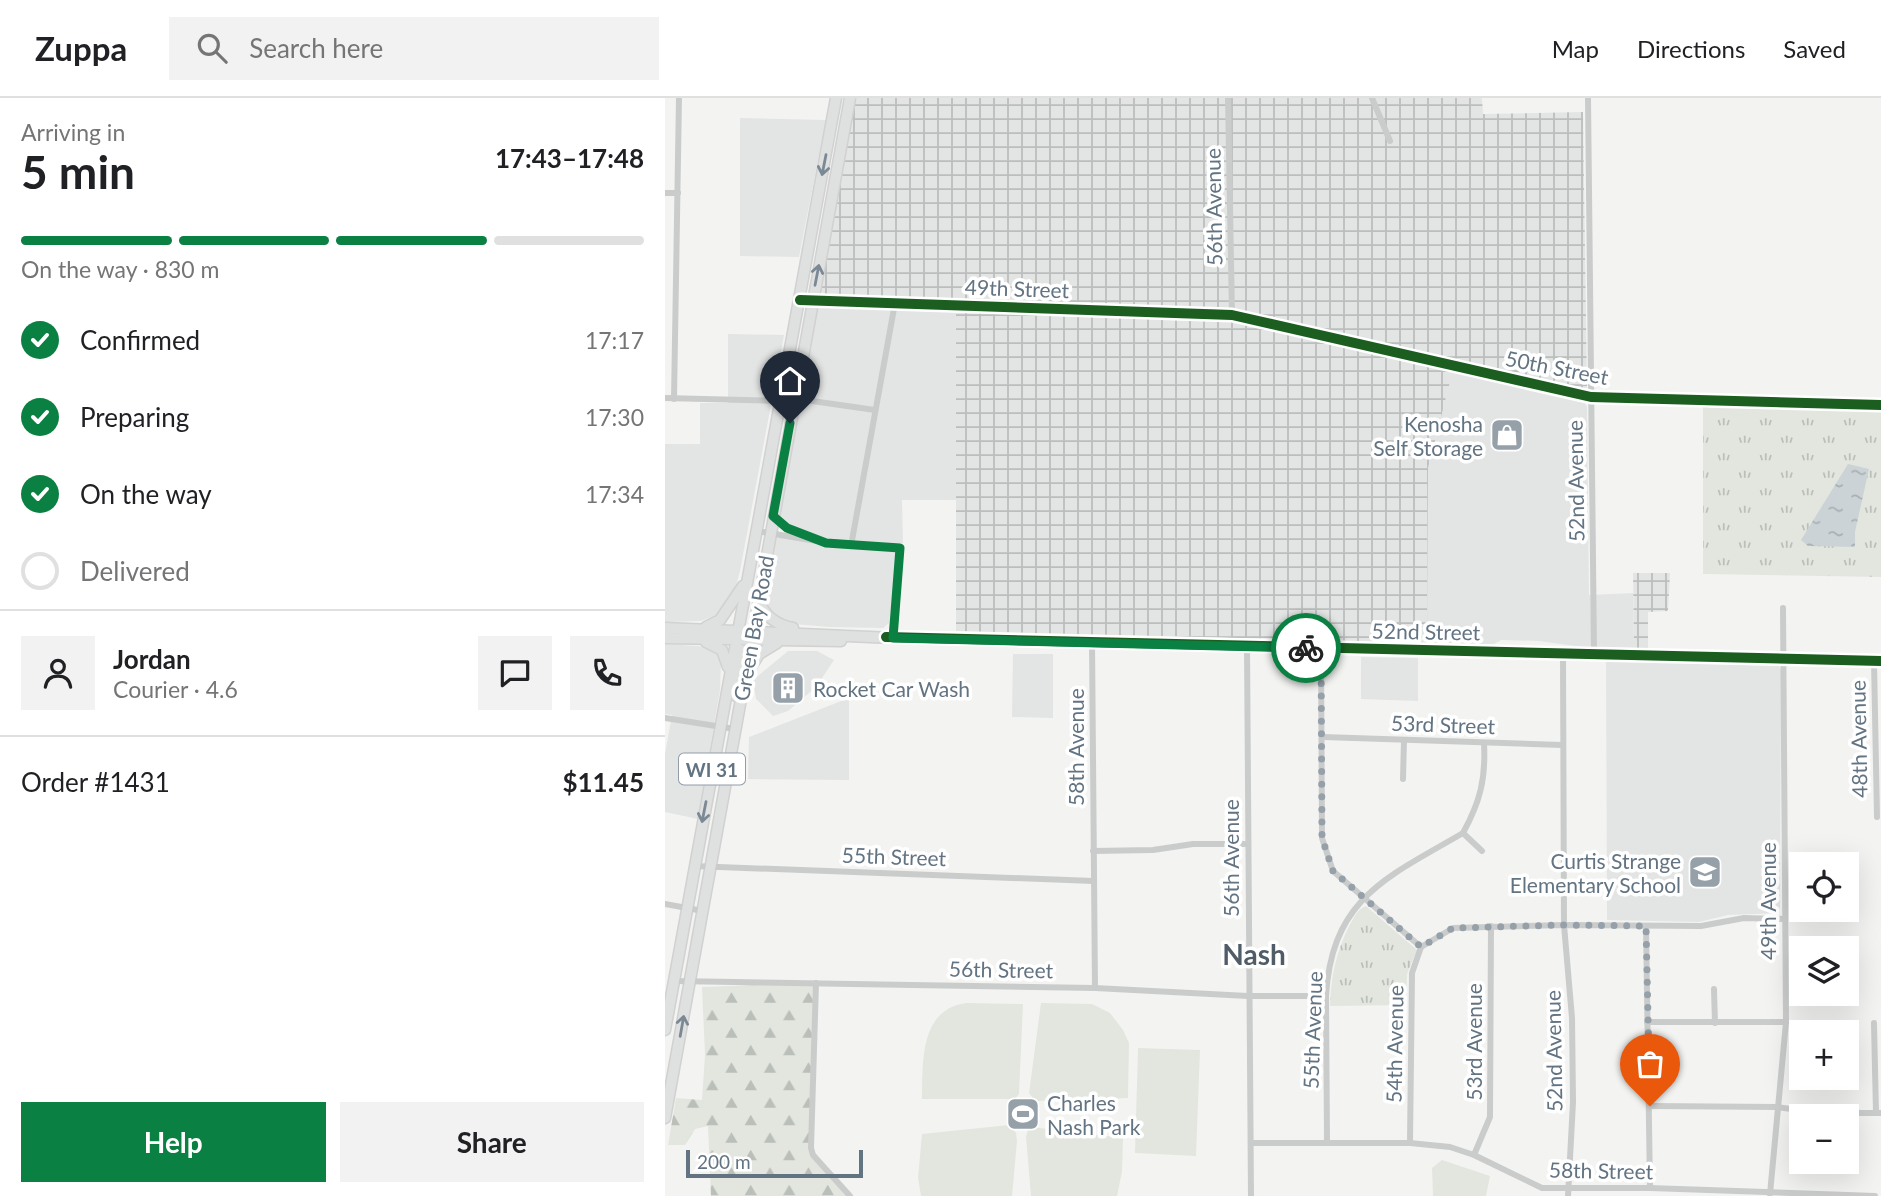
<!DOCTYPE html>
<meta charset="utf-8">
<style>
body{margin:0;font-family:Lato,sans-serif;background:#f2f2f2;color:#202124;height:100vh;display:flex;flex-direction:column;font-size:26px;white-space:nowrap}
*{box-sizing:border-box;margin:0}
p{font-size:23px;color:#757577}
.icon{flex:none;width:38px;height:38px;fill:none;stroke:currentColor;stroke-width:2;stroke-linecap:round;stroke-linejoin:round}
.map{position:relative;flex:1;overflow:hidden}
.details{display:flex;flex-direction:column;background:#fff;width:665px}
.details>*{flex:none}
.buttons{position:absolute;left:1124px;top:754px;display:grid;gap:14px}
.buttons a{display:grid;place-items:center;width:70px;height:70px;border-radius:0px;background:#fff;box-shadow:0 7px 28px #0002;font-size:35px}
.scale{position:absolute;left:21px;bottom:18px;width:177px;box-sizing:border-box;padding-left:7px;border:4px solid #627382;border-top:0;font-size:19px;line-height:24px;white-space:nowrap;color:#627382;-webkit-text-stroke:5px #fff;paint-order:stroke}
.pin{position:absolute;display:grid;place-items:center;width:60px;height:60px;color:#fff;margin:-72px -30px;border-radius:50% 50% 50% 0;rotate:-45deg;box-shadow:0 0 7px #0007}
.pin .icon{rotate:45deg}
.courier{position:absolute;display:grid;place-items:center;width:70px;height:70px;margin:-35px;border:5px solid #0b8043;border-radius:50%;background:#fff;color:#222;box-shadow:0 2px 9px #0007}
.headline em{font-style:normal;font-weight:700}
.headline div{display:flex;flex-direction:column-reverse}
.headline{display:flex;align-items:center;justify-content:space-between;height:119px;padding:0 21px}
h1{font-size:46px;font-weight:700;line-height:52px}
.bar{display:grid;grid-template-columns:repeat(4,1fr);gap:10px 7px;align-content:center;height:84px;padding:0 21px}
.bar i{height:9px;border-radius:5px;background:#e0e0e0}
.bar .active{background:#0b8043}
.bar p{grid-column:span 4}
.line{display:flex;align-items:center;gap:18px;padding:0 21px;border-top:2px solid #e0e0e0}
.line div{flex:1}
.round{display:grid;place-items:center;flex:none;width:74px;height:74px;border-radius:0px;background:#f2f2f2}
ol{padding:0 21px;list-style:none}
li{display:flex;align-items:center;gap:21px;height:77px}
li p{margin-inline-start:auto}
li .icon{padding:7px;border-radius:50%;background:#0b8043;color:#fff;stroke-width:4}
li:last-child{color:#757577}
li i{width:38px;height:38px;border:4px solid #e0e0e0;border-radius:50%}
.cta{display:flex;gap:14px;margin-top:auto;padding:14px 21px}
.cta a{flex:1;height:80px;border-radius:0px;background:#0b8043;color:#fff;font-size:28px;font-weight:700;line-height:80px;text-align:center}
.cta a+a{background:#f2f2f2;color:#202124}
header{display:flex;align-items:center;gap:42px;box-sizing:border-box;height:98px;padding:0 35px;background:#fff;border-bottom:2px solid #e0e0e0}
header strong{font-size:33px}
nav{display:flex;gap:38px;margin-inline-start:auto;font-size:24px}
.search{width:490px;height:63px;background:#f2f2f2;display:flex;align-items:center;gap:18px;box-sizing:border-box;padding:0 24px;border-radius:0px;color:#757577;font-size:26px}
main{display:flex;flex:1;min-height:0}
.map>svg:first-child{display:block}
.built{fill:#e3e5e4}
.industrial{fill:url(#industrial-grid)}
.forest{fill:url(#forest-firs)}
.park{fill:url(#park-tufts)}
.pitch{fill:#e2e6df}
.water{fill:url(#water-ripples)}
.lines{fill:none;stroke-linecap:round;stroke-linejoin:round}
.primary-casing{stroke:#d0d1d0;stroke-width:13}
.minor{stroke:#cacccc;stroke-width:6}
.primary{stroke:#dfe0e0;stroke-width:10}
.cycleway-casing{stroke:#fff;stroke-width:15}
.cycleway{stroke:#1b5e20;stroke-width:10}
.oneway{stroke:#7b8995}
.done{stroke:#95a0a9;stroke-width:7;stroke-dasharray:0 12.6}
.route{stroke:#0b8043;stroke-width:9}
.labels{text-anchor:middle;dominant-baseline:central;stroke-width:7;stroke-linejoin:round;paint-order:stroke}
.shield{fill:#fff;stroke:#919da8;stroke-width:2}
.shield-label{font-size:19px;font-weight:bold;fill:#627382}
.street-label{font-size:21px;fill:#627382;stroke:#fff}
.poi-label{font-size:21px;fill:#627382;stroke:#fff;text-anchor:end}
.district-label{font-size:28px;font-weight:bold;fill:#505c67;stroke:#fff}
</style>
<header>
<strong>Zuppa</strong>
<div class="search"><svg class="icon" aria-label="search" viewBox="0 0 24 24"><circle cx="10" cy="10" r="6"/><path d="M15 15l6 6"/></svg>Search here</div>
<nav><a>Map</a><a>Directions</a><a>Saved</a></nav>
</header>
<main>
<section class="details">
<div class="headline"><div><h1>5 min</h1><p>Arriving in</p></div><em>17:43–17:48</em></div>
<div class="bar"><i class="active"></i><i class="active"></i><i class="active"></i><i></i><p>On the way · 830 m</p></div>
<ol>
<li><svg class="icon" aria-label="check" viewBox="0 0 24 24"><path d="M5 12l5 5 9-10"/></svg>Confirmed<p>17:17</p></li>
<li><svg class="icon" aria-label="check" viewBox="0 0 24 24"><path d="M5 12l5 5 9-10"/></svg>Preparing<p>17:30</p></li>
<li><svg class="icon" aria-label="check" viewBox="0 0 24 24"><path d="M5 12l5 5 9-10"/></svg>On the way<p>17:34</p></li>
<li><i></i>Delivered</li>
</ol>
<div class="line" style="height:126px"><a class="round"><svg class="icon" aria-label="person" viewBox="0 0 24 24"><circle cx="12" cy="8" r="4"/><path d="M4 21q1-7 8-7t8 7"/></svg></a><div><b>Jordan</b><p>Courier · 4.6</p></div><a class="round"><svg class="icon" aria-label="chat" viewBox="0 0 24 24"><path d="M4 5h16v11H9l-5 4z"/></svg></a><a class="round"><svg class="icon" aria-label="phone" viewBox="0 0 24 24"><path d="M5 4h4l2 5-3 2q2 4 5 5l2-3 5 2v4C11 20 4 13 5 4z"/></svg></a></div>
<div class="line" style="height:91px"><div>Order #1431</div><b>$11.45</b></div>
<div class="cta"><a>Help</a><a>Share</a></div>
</section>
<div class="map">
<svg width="1216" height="1098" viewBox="0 0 1216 1098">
<defs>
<pattern id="industrial-grid" width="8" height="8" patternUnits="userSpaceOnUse" patternTransform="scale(1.75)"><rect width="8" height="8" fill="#e3e5e4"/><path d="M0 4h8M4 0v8" fill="none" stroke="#bbbebe"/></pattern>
<pattern id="forest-firs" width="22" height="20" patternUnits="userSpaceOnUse" patternTransform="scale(1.75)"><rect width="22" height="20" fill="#e2e6df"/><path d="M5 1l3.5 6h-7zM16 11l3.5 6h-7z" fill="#bbbfba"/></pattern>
<pattern id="park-tufts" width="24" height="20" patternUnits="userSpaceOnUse" patternTransform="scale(1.75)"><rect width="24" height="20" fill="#e2e6df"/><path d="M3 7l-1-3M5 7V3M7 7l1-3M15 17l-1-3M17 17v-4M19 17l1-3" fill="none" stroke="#bbbfba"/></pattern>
<pattern id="water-ripples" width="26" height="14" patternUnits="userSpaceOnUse" patternTransform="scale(1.75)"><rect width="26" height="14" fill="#cbd3d6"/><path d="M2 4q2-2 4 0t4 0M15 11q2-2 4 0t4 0" fill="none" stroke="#a8b0b3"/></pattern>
</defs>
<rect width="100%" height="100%" fill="#f3f4f1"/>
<g class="built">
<path d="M75 20 161 22 134 159 75 158Z"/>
<path d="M157 209 291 213V402H237L238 445 230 446 231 470 224 525 218 530 164 529 117 525 106 519 99 504 108 443 111 440 119 439 168 450V443L122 428 114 421 150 213Z"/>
<path d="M63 236 119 237 75 473 69 496 56 513 49 518 36 523 0 524V346H35V305H63Z"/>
<path d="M787 274 920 305 922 309 924 497 968 495 969 550 917 549 874 543 836 542 827 547 762 545 763 370Z"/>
<path d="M0 546 46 549 54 555 56 563 55 592 33 721 0 714V656L7 617 0 616Z"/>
<path d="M123 553H152L169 562 151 589 123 613 108 618 91 601 88 582Z"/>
<path d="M348 556H388V620L347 619Z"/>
<path d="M696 559 753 560V603L696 601Z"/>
<path d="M941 563 1114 568 1116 572 1115 815 1063 817 1034 824 942 822Z"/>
<path d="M184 600V682L83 681 84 639Z"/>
</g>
<g class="industrial">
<path d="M191 0H817L818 16 918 14 922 289 918 292H910L790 264 763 370 762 545 291 533V202L163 198 155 193Z"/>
<path d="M968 475H1005L1003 513 983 514V550H969Z"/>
</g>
<path class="forest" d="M151 885 146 1050 185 1098H46L43 1028 30 1031 20 1047H3L11 1000 37 1002 40 957 37 889Z"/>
<g class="park">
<path d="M1038 307 1216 311V479L1038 476Z"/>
<path d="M701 808 752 852 742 876 741 907 665 908C666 878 671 855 684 828 689 820 692 811 701 808Z"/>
</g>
<g class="pitch">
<path d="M301 905 358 906 354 996 350 1001H257C258 964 254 912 301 905Z"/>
<path d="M376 905 427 906 445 915 458 932 464 945 463 1000 370 1003 364 995Z"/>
<path d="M473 950 535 952 531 1058 470 1055Z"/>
<path d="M344 1027 351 1035 352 1043 347 1098H256L253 1080 257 1036Z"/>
<path d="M366 1029 458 1040 457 1074 452 1098H366L361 1039 363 1031Z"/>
<path d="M777 1062 825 1078 821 1098H768L767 1070Z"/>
</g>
<path class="water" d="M1183 366 1204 371 1190 434V449L1143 448 1136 442Z"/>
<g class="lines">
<defs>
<g id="primary">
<path d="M94 503C100 519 112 527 128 530"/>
<path d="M41 529 55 522 78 488"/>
<path d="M0 530 228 540 1216 563"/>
<path d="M0 540 176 543"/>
<path d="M41 544 57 552 63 569"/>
<path d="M84 572 94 556 112 545"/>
<path d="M71 598V584L76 552"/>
<path d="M0 932C56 621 115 311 171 0"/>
<path d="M0 1020 185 0"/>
</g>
</defs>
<use href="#primary" class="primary-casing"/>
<g class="minor">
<path d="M563 0 567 217"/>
<path d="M707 0 725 43"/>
<path d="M923 0 929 555"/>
<path d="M0 95H13"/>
<path d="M135 202 567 217 926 299 1216 307"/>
<path d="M0 300 117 303 140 302 210 312"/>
<path d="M9 301 14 0"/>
<path d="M109 419 122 430 144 439"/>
<path d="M92 433 169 446 235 450 228 540"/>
<path d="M186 448 230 205"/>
<path d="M427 544 430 890"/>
<path d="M582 549 586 1098"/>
<path d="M656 550 657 740 668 773 756 849"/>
<path d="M898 555 899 827 907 920 908 1004 903 1098"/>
<path d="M1209 563 1212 719"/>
<path d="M0 620 70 631"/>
<path d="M658 639 897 647"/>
<path d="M738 681 739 642"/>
<path d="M798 735C815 704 821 681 819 645"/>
<path d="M798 735 817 753"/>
<path d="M428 753 488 752 528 746H583"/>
<path d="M28 768 428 783"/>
<path d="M0 806 38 813"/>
<path d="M981 828 985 1090"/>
<path d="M756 849 788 830 899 827 1036 828 1079 820 1120 821"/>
<path d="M9 883 430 890 583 898H661"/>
<path d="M151 885 146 1050 148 1057 185 1098"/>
<path d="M1049 891 1050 925"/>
<path d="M982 924H1121"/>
<path d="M1209 925 1211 1015"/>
<path d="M985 1008 1111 1009 1156 1015H1216"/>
<path d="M662 1044 661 898C667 799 723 779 798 735"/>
<path d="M586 1045H745L785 1049 809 1057 877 1090H985L1210 1098"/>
<path d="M745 1045 747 875 756 849"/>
<path d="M809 1057 825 1019 826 828"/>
<path d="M1105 1096 1121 924 1118 510"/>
</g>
<use href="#primary" class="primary"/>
<defs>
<g id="cycleway">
<path d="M135 202 567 217 926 299 1216 307"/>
<path d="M221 539 1216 563"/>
</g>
</defs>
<use href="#cycleway" class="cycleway-casing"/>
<use href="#cycleway" class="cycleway"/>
</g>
<defs><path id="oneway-shaft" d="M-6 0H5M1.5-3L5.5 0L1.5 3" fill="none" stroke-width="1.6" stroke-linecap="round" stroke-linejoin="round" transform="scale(1.75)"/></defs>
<g class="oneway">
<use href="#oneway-shaft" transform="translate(159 67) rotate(101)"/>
<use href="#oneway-shaft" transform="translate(152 177) rotate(-79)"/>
<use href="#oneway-shaft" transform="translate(39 714) rotate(101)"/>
<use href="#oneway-shaft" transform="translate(17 928) rotate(-80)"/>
</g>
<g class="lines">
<path class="done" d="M641 550H656L657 740 668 773 756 849 788 830 899 827 981 828 985 1008"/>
<path class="route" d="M125 325 108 418 122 430 161 445 235 450 228 540 641 550"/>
</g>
<defs>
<symbol id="shop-square" viewBox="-11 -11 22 22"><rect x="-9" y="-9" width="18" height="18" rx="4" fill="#95a0a9" stroke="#fff"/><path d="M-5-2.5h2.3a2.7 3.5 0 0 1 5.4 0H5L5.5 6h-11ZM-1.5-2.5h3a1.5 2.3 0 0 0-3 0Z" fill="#fff"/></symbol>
<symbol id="building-square" viewBox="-11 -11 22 22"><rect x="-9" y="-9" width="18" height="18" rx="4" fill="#95a0a9" stroke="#fff"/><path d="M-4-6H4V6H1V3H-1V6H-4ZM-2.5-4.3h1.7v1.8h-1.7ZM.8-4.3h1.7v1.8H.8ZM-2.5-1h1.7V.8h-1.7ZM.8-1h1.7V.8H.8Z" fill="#fff"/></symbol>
<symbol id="school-square" viewBox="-11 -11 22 22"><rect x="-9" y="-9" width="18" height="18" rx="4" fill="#95a0a9" stroke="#fff"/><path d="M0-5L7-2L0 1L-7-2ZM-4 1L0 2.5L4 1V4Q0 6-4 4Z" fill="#fff"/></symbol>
<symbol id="stadium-square" viewBox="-11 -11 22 22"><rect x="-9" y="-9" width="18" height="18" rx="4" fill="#95a0a9" stroke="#fff"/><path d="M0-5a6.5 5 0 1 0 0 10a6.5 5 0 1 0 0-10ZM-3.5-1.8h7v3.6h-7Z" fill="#fff"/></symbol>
</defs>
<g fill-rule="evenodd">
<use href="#shop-square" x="823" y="318" width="38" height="38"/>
<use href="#building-square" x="104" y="571" width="38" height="38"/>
<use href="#school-square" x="1021" y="755" width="38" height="38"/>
<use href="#stadium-square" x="339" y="997" width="38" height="38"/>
</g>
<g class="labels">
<rect class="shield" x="14" y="655.5" width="66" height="31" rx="5"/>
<g class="shield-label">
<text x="47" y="671">WI 31</text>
</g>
<g class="street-label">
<text transform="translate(548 109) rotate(-91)">56th Avenue</text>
<text transform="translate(352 190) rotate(2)">49th Street</text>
<text transform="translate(892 269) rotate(11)">50th Street</text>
<text transform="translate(910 383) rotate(-91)">52nd Avenue</text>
<text transform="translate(88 530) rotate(-80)">Green Bay Road</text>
<text transform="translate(761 533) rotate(1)">52nd Street</text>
<text transform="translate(778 626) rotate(2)">53rd Street</text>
<text transform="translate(1193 641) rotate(-91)">48th Avenue</text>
<text transform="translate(410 649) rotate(-90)">58th Avenue</text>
<text transform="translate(229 758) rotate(2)">55th Street</text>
<text transform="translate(565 760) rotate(-90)">56th Avenue</text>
<text transform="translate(1102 803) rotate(-90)">49th Avenue</text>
<text transform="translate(336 871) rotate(1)">56th Street</text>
<text transform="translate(647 932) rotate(-88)">55th Avenue</text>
<text transform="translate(808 944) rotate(-90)">53rd Avenue</text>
<text transform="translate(729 946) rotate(-89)">54th Avenue</text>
<text transform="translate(888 953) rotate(-91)">52nd Avenue</text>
<text transform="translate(936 1072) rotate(1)">58th Street</text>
</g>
<g class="poi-label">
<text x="818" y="325">Kenosha<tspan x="818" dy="24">Self Storage</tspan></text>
<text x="148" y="590" text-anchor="start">Rocket Car Wash</text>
<text x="1016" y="762">Curtis Strange<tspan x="1016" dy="24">Elementary School</tspan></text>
<text x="382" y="1004" text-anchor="start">Charles<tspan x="382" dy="24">Nash Park</tspan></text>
</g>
<g class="district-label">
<text x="589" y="856">Nash</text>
</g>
</g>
</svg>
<div class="buttons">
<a><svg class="icon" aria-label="locate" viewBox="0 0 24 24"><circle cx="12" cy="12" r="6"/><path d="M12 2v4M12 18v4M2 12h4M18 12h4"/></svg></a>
<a><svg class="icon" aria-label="layers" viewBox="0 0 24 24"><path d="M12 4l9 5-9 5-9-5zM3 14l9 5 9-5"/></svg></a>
<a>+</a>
<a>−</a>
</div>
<div class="scale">200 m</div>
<div class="pin" style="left:985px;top:1008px;background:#ea580c"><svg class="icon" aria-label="bag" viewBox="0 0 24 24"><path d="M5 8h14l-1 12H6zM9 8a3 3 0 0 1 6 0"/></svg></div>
<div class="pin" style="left:125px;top:325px;background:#1f2937"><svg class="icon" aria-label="home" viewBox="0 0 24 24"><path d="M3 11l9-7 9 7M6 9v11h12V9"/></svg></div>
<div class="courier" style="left:641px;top:550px"><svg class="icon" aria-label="bike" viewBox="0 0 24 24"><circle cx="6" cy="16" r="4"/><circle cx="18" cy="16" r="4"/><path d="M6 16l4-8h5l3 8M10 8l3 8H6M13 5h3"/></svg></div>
</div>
</main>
